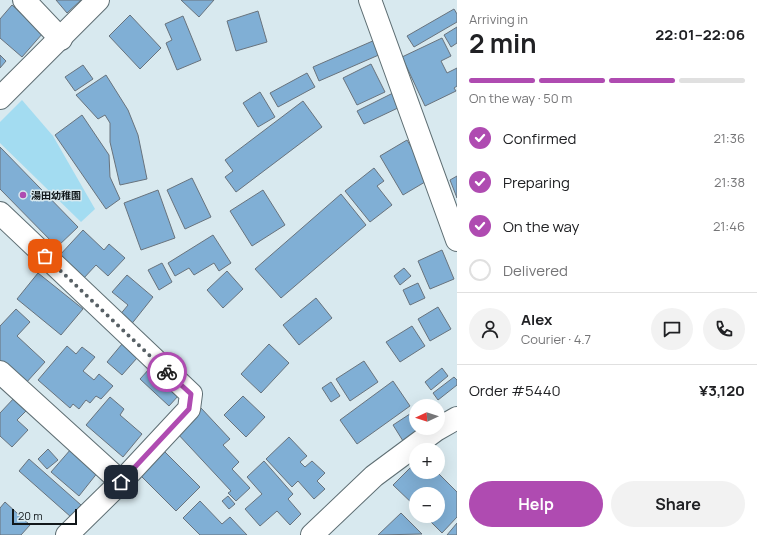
<!DOCTYPE html>
<meta charset="utf-8">
<style>
body{margin:0;font-family:Manrope,"Noto Sans JP",sans-serif;background:#f2f2f2;color:#202124;height:100vh;display:flex;flex-direction:column;font-size:15px;white-space:nowrap}
*{box-sizing:border-box;margin:0}
p{font-size:13px;color:#757577}
.icon{flex:none;width:22px;height:22px;fill:none;stroke:currentColor;stroke-width:2;stroke-linecap:round;stroke-linejoin:round}
.map{position:relative;flex:1;overflow:hidden}
.drawer{display:flex;flex-direction:column;background:#fff;width:300px}
.drawer>*{flex:none}
.needle{width:26px;rotate:266deg}
.tools{position:absolute;left:409px;top:399px;display:grid;gap:8px}
.tools a{display:grid;place-items:center;width:36px;height:36px;border-radius:50%;background:#fff;box-shadow:0 4px 16px #0002;font-size:20px}
.scale{position:absolute;left:12px;bottom:10px;width:65px;box-sizing:border-box;padding-left:4px;border:2px solid #11171a;border-top:0;font-size:11px;line-height:14px;white-space:nowrap;color:#11171a;-webkit-text-stroke:3px #d8e9ef;paint-order:stroke}
.pin{position:absolute;display:grid;place-items:center;width:34px;height:34px;color:#fff;margin:-17px;border-radius:8px;box-shadow:0 2px 6px #0006}
.courier{position:absolute;display:grid;place-items:center;width:40px;height:40px;margin:-20px;border:3px solid #af4bb1;border-radius:50%;background:#fff;color:#222;box-shadow:0 1px 5px #0007}
.overview em{font-style:normal;font-weight:700}
.overview div{display:flex;flex-direction:column-reverse}
.overview{display:flex;align-items:center;justify-content:space-between;height:68px;padding:0 12px}
h1{font-size:26px;font-weight:700;line-height:30px}
.bar{display:grid;grid-template-columns:repeat(4,1fr);gap:6px 4px;align-content:center;height:48px;padding:0 12px}
.bar i{height:5px;border-radius:3px;background:#e0e0e0}
.bar .active{background:#af4bb1}
.bar p{grid-column:span 4}
.line{display:flex;align-items:center;gap:10px;padding:0 12px;border-top:1px solid #e0e0e0}
.line div{flex:1}
.round{display:grid;place-items:center;flex:none;width:42px;height:42px;border-radius:21px;background:#f2f2f2}
ol{padding:0 12px;list-style:none}
li{display:flex;align-items:center;gap:12px;height:44px}
li p{margin-inline-start:auto}
li .icon{padding:4px;border-radius:50%;background:#af4bb1;color:#fff;stroke-width:4}
li:last-child{color:#757577}
li i{width:22px;height:22px;border:2px solid #e0e0e0;border-radius:50%}
.action{display:flex;gap:8px;margin-top:auto;padding:8px 12px}
.action a{flex:1;height:46px;border-radius:24px;background:#af4bb1;color:#fff;font-size:16px;font-weight:700;line-height:46px;text-align:center}
.action a+a{background:#f2f2f2;color:#202124}
main{display:flex;flex:1;min-height:0}
.map>svg:first-child{display:block}
.green{fill:#a3dcf1}
.building{fill:#80afd5;stroke:#68737d}
.lines{fill:none;stroke-linecap:round;stroke-linejoin:round}
.minor-casing{stroke:#5e6e73;stroke-width:24}
.minor{stroke:#fff;stroke-width:22}
.done{stroke:#576065;stroke-width:4;stroke-dasharray:0 7.2}
.route{stroke:#af4bb1;stroke-width:5}
.poi-dot{fill:#af4bb1;stroke:#d8e9ef;stroke-width:1.5}
.labels{text-anchor:middle;dominant-baseline:central;stroke-width:3;stroke-linejoin:round;paint-order:stroke}
.poi-label{font-size:10px;font-weight:bold;fill:#11171a;stroke:#d8e9ef;text-anchor:start}
</style>
<main>
<div class="map">
<svg width="457" height="535" viewBox="0 0 457 535">
<rect width="100%" height="100%" fill="#d8e9ef"/>
<path class="green" d="M22 100 53 136 95 209 81 222 0 143V122Z"/>
<g class="building">
<path d="M56 0H81L67 13Z"/>
<path d="M181 0H214L199 17Z"/>
<path d="M12 5 43 33 22 57 0 38V19Z"/>
<path d="M454 9 457 14V22L414 47 407 36Z"/>
<path d="M258 11 267 42 236 51 227 21Z"/>
<path d="M130 15 161 48 140 69 109 36Z"/>
<path d="M183 16 201 60 177 70 166 43 172 40 165 24Z"/>
<path d="M457 27V43L451 47 444 35Z"/>
<path d="M442 38 451 56 441 61 447 73 457 68V86L454 88 456 91 425 106 402 57Z"/>
<path d="M375 40 381 54 319 81 313 67Z"/>
<path d="M0 55 6 61 0 68Z"/>
<path d="M371 64 385 92 357 105 343 78Z"/>
<path d="M83 65 93 79 75 91 65 77Z"/>
<path d="M307 73 315 87 278 107 270 93Z"/>
<path d="M106 75 128 110 138 135 147 179 120 185 110 142V123L105 115 98 119 76 95Z"/>
<path d="M260 92 275 117 258 127 243 103Z"/>
<path d="M393 93 400 107 364 124 357 111Z"/>
<path d="M303 101 322 127 236 192 225 177 233 171 225 160Z"/>
<path d="M82 115 109 155 110 177 120 199 106 209 55 135Z"/>
<path d="M407 140 430 179 403 195 380 156Z"/>
<path d="M0 147 78 227 57 247 0 189Z"/>
<path d="M374 168 384 181 377 186 392 205 370 222 345 191Z"/>
<path d="M457 176V198L450 180Z"/>
<path d="M192 178 211 217 185 229 167 190Z"/>
<path d="M158 190 175 238 141 250 124 203Z"/>
<path d="M263 190 285 225 252 246 230 211Z"/>
<path d="M341 194 366 225 281 298 255 269Z"/>
<path d="M83 230 104 250 109 244 125 258 108 276 96 265 83 279 59 256Z"/>
<path d="M213 235 231 263 219 271 214 263 194 275 189 268 175 276 168 263Z"/>
<path d="M442 250 454 279 430 289 418 261Z"/>
<path d="M162 263 172 282 159 290 148 270Z"/>
<path d="M404 268 411 276 400 285 394 276Z"/>
<path d="M227 271 243 289 223 308 207 290Z"/>
<path d="M38 273 83 309 61 335 17 299Z"/>
<path d="M127 275 153 297 130 326 119 316 128 305 112 292Z"/>
<path d="M418 283 425 298 410 305 403 290Z"/>
<path d="M316 298 332 318 299 345 283 325Z"/>
<path d="M438 307 451 329 430 341 418 319Z"/>
<path d="M16 309 30 322 17 336 45 362 25 384 0 361V326Z"/>
<path d="M412 326 425 346 400 362 386 342Z"/>
<path d="M122 344 137 358 122 375 107 362Z"/>
<path d="M269 344 289 363 261 393 241 374Z"/>
<path d="M67 346 76 354 82 347 95 357 83 371 94 380 99 374 113 386 101 399 96 396 90 403 86 400 79 409 73 404 70 408 38 380Z"/>
<path d="M364 361 378 382 350 401 336 379Z"/>
<path d="M150 368 179 395 169 406 140 379Z"/>
<path d="M442 368 448 376 431 390 425 382Z"/>
<path d="M454 377 457 380V385L438 400 433 393Z"/>
<path d="M393 381 410 406 357 444 340 420Z"/>
<path d="M331 382 340 396 331 402 322 388Z"/>
<path d="M243 396 265 417 246 437 224 415Z"/>
<path d="M15 397 27 410 17 420 28 430 12 447 0 436V413Z"/>
<path d="M110 397 124 409 120 415 142 434 123 457 86 425Z"/>
<path d="M431 400 436 406H422Z"/>
<path d="M201 408 230 439 223 445 239 462 232 469 250 488 236 501 228 493 231 491 176 432Z"/>
<path d="M416 410V428H424L403 441 393 425Z"/>
<path d="M289 437 307 456 300 462 305 467 312 461 325 473 317 481 325 489 314 499 298 481 292 487 266 459Z"/>
<path d="M48 449 58 460 47 469 38 459Z"/>
<path d="M71 449 98 472 79 496 51 472Z"/>
<path d="M164 451 200 487 176 511 140 475Z"/>
<path d="M29 459 81 505 71 517 19 471Z"/>
<path d="M264 461 293 494 288 499 301 514 290 525 277 511 260 526 245 509 262 494 247 477Z"/>
<path d="M414 464 416 466V472H422L429 479 437 472 457 492V517L442 533 425 516H438V494H416V507L393 485Z"/>
<path d="M228 496 235 504 229 509 222 501Z"/>
<path d="M200 501 222 524 230 517 247 535H200L183 518Z"/>
<path d="M5 502 30 525 21 535H0V508Z"/>
<path d="M401 513 422 534 378 535Z"/>
<path d="M457 523V535H447Z"/>
</g>
<g class="lines">
<defs>
<g id="minor">
<path d="M24 0 61 39"/>
<path d="M370 0 457 240"/>
<path d="M0 98 98 0"/>
<path d="M0 213 191 394 189 409 121 482 67 535"/>
<path d="M0 372 121 482"/>
<path d="M312 535 374 476 436 430 457 418"/>
</g>
</defs>
<use href="#minor" class="minor-casing"/>
<use href="#minor" class="minor"/>
</g>
<g class="lines">
<path class="done" d="M45 256 167 372"/>
<path class="route" d="M121 482 189 409 191 394 167 372"/>
</g>
<circle class="poi-dot" cx="23" cy="195" r="4"/>
<g class="labels">
<g class="poi-label">
<text x="31" y="195">湯田幼稚園</text>
</g>
</g>
</svg>
<div class="tools">
<a><svg class="needle" viewBox="-14 -14 28 28"><path d="M0-13l5 13h-10z" fill="#e53935"/><path d="M0 13l5-13h-10z" fill="#757577"/></svg></a>
<a>+</a>
<a>−</a>
</div>
<div class="scale">20 m</div>
<div class="pin" style="left:45px;top:256px;background:#ea580c"><svg class="icon" aria-label="bag" viewBox="0 0 24 24"><path d="M5 8h14l-1 12H6zM9 8a3 3 0 0 1 6 0"/></svg></div>
<div class="pin" style="left:121px;top:482px;background:#1f2937"><svg class="icon" aria-label="home" viewBox="0 0 24 24"><path d="M3 11l9-7 9 7M6 9v11h12V9"/></svg></div>
<div class="courier" style="left:167px;top:372px"><svg class="icon" aria-label="bike" viewBox="0 0 24 24"><circle cx="6" cy="16" r="4"/><circle cx="18" cy="16" r="4"/><path d="M6 16l4-8h5l3 8M10 8l3 8H6M13 5h3"/></svg></div>
</div>
<section class="drawer">
<div class="overview"><div><h1>2 min</h1><p>Arriving in</p></div><em>22:01–22:06</em></div>
<div class="bar"><i class="active"></i><i class="active"></i><i class="active"></i><i></i><p>On the way · 50 m</p></div>
<ol>
<li><svg class="icon" aria-label="check" viewBox="0 0 24 24"><path d="M5 12l5 5 9-10"/></svg>Confirmed<p>21:36</p></li>
<li><svg class="icon" aria-label="check" viewBox="0 0 24 24"><path d="M5 12l5 5 9-10"/></svg>Preparing<p>21:38</p></li>
<li><svg class="icon" aria-label="check" viewBox="0 0 24 24"><path d="M5 12l5 5 9-10"/></svg>On the way<p>21:46</p></li>
<li><i></i>Delivered</li>
</ol>
<div class="line" style="height:72px"><a class="round"><svg class="icon" aria-label="person" viewBox="0 0 24 24"><circle cx="12" cy="8" r="4"/><path d="M4 21q1-7 8-7t8 7"/></svg></a><div><b>Alex</b><p>Courier · 4.7</p></div><a class="round"><svg class="icon" aria-label="chat" viewBox="0 0 24 24"><path d="M4 5h16v11H9l-5 4z"/></svg></a><a class="round"><svg class="icon" aria-label="phone" viewBox="0 0 24 24"><path d="M5 4h4l2 5-3 2q2 4 5 5l2-3 5 2v4C11 20 4 13 5 4z"/></svg></a></div>
<div class="line" style="height:52px"><div>Order #5440</div><b>¥3,120</b></div>
<div class="action"><a>Help</a><a>Share</a></div>
</section>
</main>
